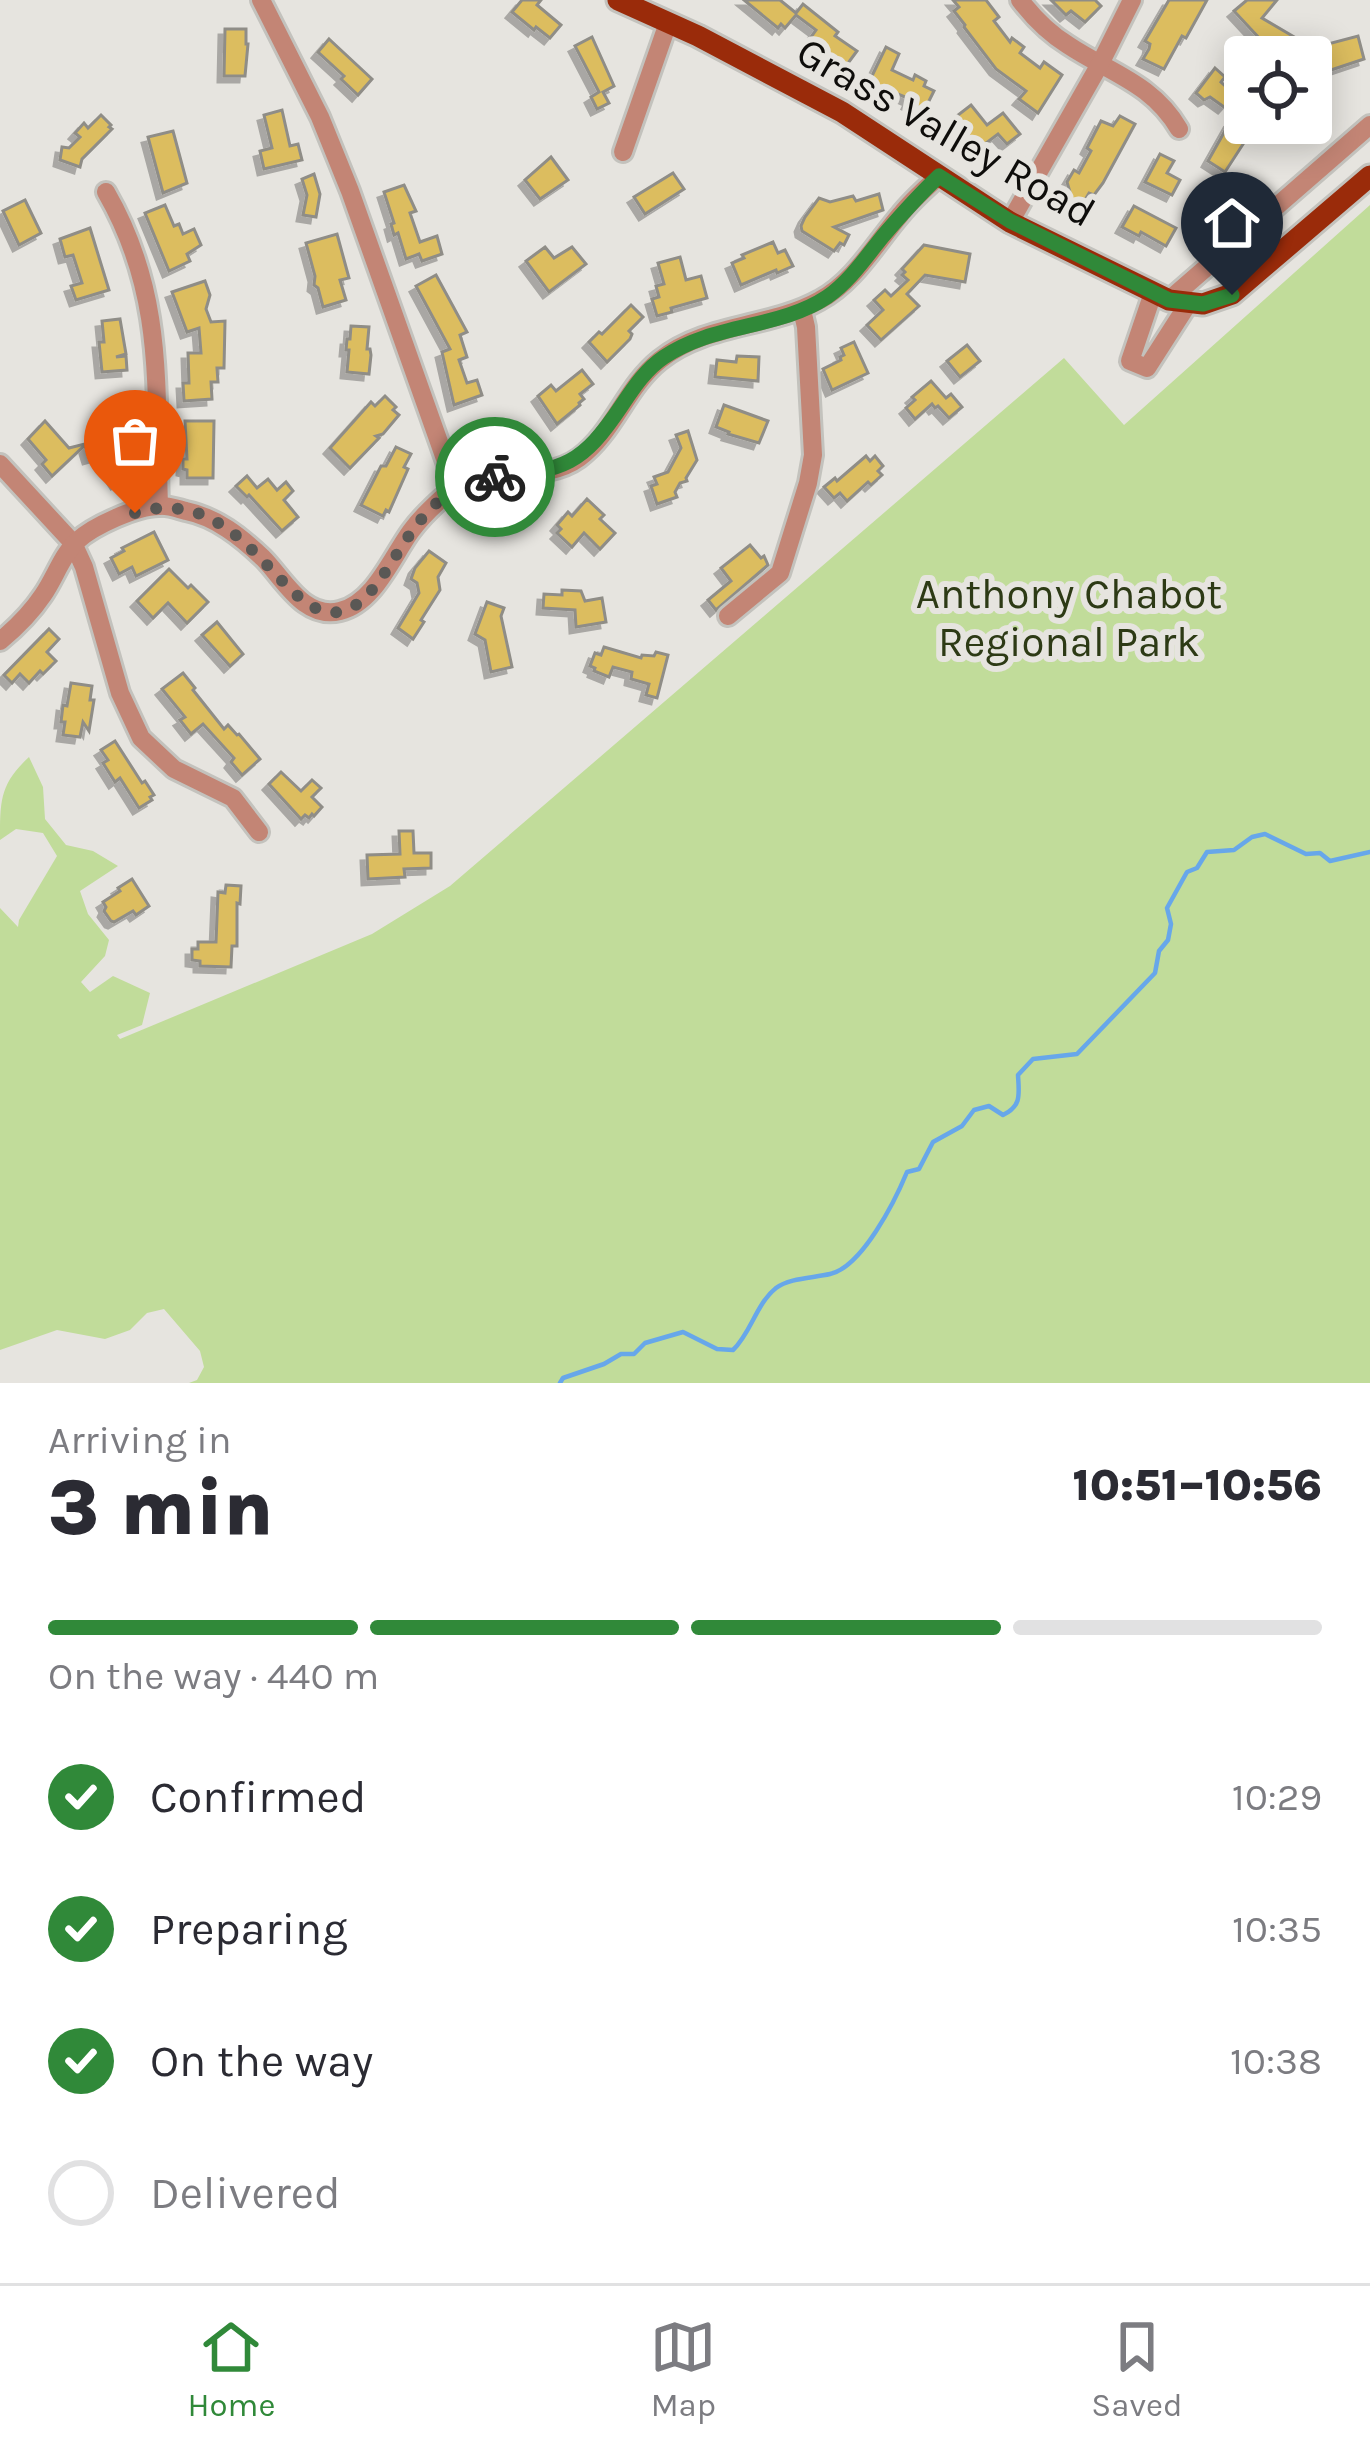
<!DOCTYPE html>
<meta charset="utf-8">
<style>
body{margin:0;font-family:Karla,sans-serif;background:#f2f2f3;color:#2b2b33;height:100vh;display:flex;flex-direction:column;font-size:45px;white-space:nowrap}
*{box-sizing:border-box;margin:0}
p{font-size:39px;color:#7c7c81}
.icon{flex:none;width:66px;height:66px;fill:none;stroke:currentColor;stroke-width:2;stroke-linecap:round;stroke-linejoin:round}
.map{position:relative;height:1383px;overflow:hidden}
.panel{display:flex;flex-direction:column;background:#fff;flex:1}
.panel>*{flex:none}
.fabs{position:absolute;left:1224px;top:36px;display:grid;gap:24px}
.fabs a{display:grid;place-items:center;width:108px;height:108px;border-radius:12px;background:#fff;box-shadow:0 6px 30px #0003;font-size:60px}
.pin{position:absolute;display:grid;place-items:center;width:102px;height:102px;color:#fff;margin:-123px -51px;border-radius:50% 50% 50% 0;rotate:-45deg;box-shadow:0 0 12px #0007}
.pin .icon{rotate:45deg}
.courier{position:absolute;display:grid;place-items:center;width:120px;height:120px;margin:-60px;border:9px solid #308939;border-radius:50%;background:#fff;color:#222;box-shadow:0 3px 15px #0007}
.headline em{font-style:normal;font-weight:800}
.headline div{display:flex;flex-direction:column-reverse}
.headline{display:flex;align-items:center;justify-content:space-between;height:204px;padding:0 48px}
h1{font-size:78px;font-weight:800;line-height:90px}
.bar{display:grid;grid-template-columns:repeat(4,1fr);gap:18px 12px;align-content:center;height:144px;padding:0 48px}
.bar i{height:15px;border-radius:9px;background:#e1e1e2}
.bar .current{background:#308939}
.bar p{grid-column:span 4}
ol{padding:0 48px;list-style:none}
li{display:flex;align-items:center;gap:36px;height:132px}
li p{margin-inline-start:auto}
li .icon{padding:12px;border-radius:50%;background:#308939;color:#fff;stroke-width:4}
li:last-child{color:#7c7c81}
li i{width:66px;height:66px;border:6px solid #e1e1e2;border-radius:50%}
.tabs{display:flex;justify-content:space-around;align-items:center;height:168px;border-top:3px solid #e1e1e2;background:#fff;font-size:33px;color:#7c7c81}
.tabs a{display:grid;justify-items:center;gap:6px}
.tabs .current{color:#308939}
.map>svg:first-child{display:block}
.green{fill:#c1dc9a}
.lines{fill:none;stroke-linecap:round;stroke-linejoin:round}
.stream{stroke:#67a7ea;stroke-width:4.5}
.building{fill:#dcbd5e;stroke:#8f8d87;stroke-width:3;filter:url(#shadow)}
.minor-casing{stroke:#c3c2bd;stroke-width:24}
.major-casing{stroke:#c3c2bd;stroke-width:27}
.minor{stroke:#c38575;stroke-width:18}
.major{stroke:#9a2b0a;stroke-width:21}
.done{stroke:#5a5855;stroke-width:12;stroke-dasharray:0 21.6}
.route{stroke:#308939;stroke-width:15}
.labels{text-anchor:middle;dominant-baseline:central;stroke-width:12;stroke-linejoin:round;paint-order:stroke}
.street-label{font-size:42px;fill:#0e0d0b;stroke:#e6e4df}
.park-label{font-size:42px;fill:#2d3a15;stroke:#e6e4df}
</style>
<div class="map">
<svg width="1370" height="1383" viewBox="0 0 1370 1383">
<defs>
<filter id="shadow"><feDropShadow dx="-6" dy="6" stdDeviation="0" flood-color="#0004"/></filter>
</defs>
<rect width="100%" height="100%" fill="#e6e4df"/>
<path class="green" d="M1370 205V1383H189L197 1380 204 1367 200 1351 164 1309 147 1313 130 1330 105 1339 57 1330 0 1350V908L18 927 19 920 57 856 43 833 16 829 0 840C0 800 0 784 29 757L43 787 45 819 66 845 93 851 118 866 80 891 88 914 109 940 105 956 81 982 90 992 113 976 150 993 142 1025 117 1035 120 1039 372 934 450 886 1064 358 1124 425Z"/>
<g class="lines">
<path class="stream" d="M560 1383 563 1378 604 1364 621 1354H634L645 1343 683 1332 717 1349 733 1350C751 1333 756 1304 776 1288 789 1278 813 1278 830 1274 862 1267 895 1201 907 1172L919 1169 933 1142 962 1126 974 1110 989 1106 1003 1115C1022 1106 1019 1094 1018 1075L1033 1059 1077 1054 1155 973 1159 951 1168 940 1171 924 1167 908 1187 872 1197 868 1207 852 1234 850 1252 837 1265 834 1306 854 1320 853 1330 861 1370 852"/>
</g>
<g class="building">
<path d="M522 0H541L537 5 561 25 550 38 536 27 534 30 512 12Z"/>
<path d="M744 0H780L796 13 803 4 838 32 835 36 857 51 843 70 806 44 816 30 796 15 785 28 781 24 778 28Z"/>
<path d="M953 0H986L999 17 994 21 1010 42 1012 38 1024 47 1020 53 1040 68 1044 62 1062 75 1038 113 1019 99 1026 91 996 69 964 27 965 25 954 11 959 7Z"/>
<path d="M1051 0H1095L1101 6 1085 22 1071 11 1066 15Z"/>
<path d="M1169 0H1207L1186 38 1182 36 1164 69 1143 59 1149 49 1150 44 1145 41Z"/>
<path d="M1247 0H1277L1262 18 1313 48 1358 36 1364 59 1322 73 1317 57H1266L1255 52 1261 40 1234 11Z"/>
<path d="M225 29H246V44H248L245 76H224Z"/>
<path d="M592 37 614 86 603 92 609 103 597 109 591 97 599 92 575 46Z"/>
<path d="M329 39 372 79 358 95 341 79 344 76 318 52Z"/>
<path d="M886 47 899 54 892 70 913 80 915 75 926 81 924 86 934 91 924 111 908 103 910 99 869 82Z"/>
<path d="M1215 68 1225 77 1221 82 1235 95 1224 107 1210 97 1204 100 1196 93Z"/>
<path d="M971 105 987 125 1003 113 1020 134 1007 144 998 134 981 147 974 138 969 142 966 138 963 141 949 122Z"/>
<path d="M282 110 290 146 298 144 302 160 264 169 260 151 272 148 264 115Z"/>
<path d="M101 115 111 125 109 127 112 129 82 159 80 167 60 160 62 147 69 148 80 137 75 133 84 123 88 128Z"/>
<path d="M1120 116 1135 124 1103 183 1094 195 1089 193 1079 210 1065 202 1070 192 1067 182 1074 170 1079 173 1091 151 1087 148 1101 121 1113 126Z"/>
<path d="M1230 122 1249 135 1225 172 1208 161Z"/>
<path d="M173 131 187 183 163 193 148 137Z"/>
<path d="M1160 154 1174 161 1167 173 1180 180 1172 195 1145 182Z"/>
<path d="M551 157 568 180 540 199 525 180Z"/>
<path d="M673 173 684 189 645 214 634 197Z"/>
<path d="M314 174 320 194 316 217 303 215 307 195 302 179Z"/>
<path d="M404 185 416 211 410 213 420 242 437 236 442 254 422 261 419 254 406 259 398 233 394 235 391 224 394 223 384 192Z"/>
<path d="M879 194 883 210 834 227 849 235 844 245 840 243 834 251 802 231 801 226 805 217 819 198 830 202 853 196 856 201Z"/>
<path d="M25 200 41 233 19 245 3 211Z"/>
<path d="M165 205 174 226 179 224 183 234 194 229 201 245 187 254 190 261 169 271 145 213Z"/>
<path d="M1134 206 1176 228 1166 246 1141 232 1139 236 1122 227Z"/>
<path d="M90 228 109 290 76 300 71 286 82 283 73 255 65 257 60 239Z"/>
<path d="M337 234 349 278 340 280 346 300 323 307 318 288 314 285 315 276 306 243Z"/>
<path d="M773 242 778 253 785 250 793 266 777 273 776 270 741 285 732 263 744 258 742 255Z"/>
<path d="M924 245 970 254 965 282 925 275 907 294 919 306 881 340 867 325 883 310 874 300 885 290 891 296 908 280 902 275 905 272 902 269Z"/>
<path d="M545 247 554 258 572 247 586 264 549 292 526 261Z"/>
<path d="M680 257 686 280 701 276 707 298 671 308 672 312 657 316 652 299 659 297 656 286 664 284 658 263Z"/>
<path d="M436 275 467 332 460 335 467 357 459 360 467 383 477 380 482 395 454 405 442 352 450 349 416 286Z"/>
<path d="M205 281 210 295 206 309 211 322 225 321 224 368H217L218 382H211L212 399 184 401 183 383H189L188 353H201L199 328 187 332 172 292Z"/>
<path d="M631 305 643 317 629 331 632 334 630 339 607 362 589 342 599 332 602 334Z"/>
<path d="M120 319 126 354 116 357 126 356 127 370 102 372 99 342H104L102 321Z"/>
<path d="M351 326 369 327 367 349H370L371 355 369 374 347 372 349 350H346L347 339H350Z"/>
<path d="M854 342 868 373 832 390 823 369 841 360 840 357 844 355 841 348Z"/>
<path d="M967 345 980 361 960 377 947 361Z"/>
<path d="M737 356 759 357 758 381 715 377 717 360 736 362Z"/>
<path d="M582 370 593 384 580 394 584 399 579 403 580 405 557 424 538 396 551 385 556 391Z"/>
<path d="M931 381 946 398 951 394 962 407 949 418 938 406 935 408 932 404 915 419 906 408 915 400 912 397Z"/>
<path d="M385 396 396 407 393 410 399 415 383 434 376 436 379 438 350 468 330 448 371 402 375 406Z"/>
<path d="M724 405 768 421 759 443 728 434 729 432 716 427Z"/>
<path d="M122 419 130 428 115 440 120 457 131 474 117 483 99 455 89 458 85 445 52 476 42 464 46 460 28 439 45 421 69 448 85 444 102 429 105 433Z"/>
<path d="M185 421H214L213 478H187V470L183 469V459H187Z"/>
<path d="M688 431 697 460 686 478 687 481 680 483 675 492 677 497 657 504 651 486 657 484 654 477 668 472 681 448 676 435Z"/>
<path d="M396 447 411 454 404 467 408 469 389 512 386 510 383 516 361 505 381 466H386Z"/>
<path d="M866 456 870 461 875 456 883 466 878 471 882 475 871 485 868 482 847 501 840 493 834 498 824 487 835 478 837 481Z"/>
<path d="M247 476 257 488 268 479 277 490 286 482 293 491 284 500 298 517 282 531 249 495 247 497 236 486Z"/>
<path d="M587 499 604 515 600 519 615 533 600 549 584 533 572 547 557 533 561 529 557 525 568 512 572 516Z"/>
<path d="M154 532 168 560 136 576 132 567 119 574 111 558 124 551 122 548Z"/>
<path d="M750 545 761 558 764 556 768 565 716 610 708 600 731 581 721 568Z"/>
<path d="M429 551 446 563 438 577 440 590 421 620 424 622 413 639 398 628 419 593 417 583 411 579 415 568Z"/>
<path d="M169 569 188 588 191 585 208 602 187 623 168 603 153 618 137 601Z"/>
<path d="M562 590 581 591 585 601 602 598 606 622 576 627 575 610 543 608 544 594 562 595Z"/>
<path d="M487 602 504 608 501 616 512 667 491 672 485 640 475 634Z"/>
<path d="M217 622 243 654 230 666 202 635Z"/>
<path d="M49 629 59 639 47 652 56 661 43 674 40 671 29 683 20 674 12 683 4 675Z"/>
<path d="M604 647 641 658 642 655 654 656 656 652 668 655 657 698 646 695 649 684 631 679 632 672 613 667 609 677 594 671 595 668 590 666 595 653 601 655Z"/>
<path d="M183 673 195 688 193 690 224 729 228 725 237 735 239 734 260 759 242 775 231 762 234 758 203 724 191 734 180 720 185 717 162 689Z"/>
<path d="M71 683 92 686 90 700H94L89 731 83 722 80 737 63 735 65 722H61L63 705 67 706Z"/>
<path d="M115 741 142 783 145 781 154 795 150 797 152 800 139 808 120 778 115 782 103 763 108 760 101 750Z"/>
<path d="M281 772 301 791 312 780 321 788 312 797 322 807 314 816 312 814 309 818 305 815 301 819 269 784Z"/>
<path d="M399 831H413L414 853H431V868L404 869 405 877 368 879 367 855 400 854Z"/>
<path d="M132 879 149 906 136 915 133 911 114 922 111 921 104 911 106 907 103 902 120 891 118 888Z"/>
<path d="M226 885 241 886 240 904 237 903V946H232L231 967 200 966V961L192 960V949H198V942H216L218 892 225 893Z"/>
</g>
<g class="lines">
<defs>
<g id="minor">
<path d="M261 0 320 117 350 191 455 487"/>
<path d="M1020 0C1033 17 1050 34 1068 45 1110 73 1152 83 1179 129"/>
<path d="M623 152 668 23"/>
<path d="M106 192C166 296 155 391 159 506"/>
<path d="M1010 222 1100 64 1132 0"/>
<path d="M1153 293 1130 361 1147 368 1188 304"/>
<path d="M1169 300 1370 125"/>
<path d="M0 464 73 543 84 567 120 693 141 738 174 769 233 798 259 832"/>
<path d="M728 616 780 573 808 483 813 455 806 327 802 310"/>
<path d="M0 641C17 627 31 613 43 595 55 578 62 555 77 541 93 526 137 506 159 506 168 505 178 509 186 511 216 517 241 537 263 558 284 579 304 620 340 611 374 603 392 557 411 531 422 516 435 504 449 492 485 464 542 485 579 458 614 432 626 387 660 360 706 323 770 328 820 300 854 282 876 243 901 214 912 200 926 188 939 176"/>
</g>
<path id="major" d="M618 0 698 36 842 112 1010 222 1169 300 1203 304 1232 294 1370 176"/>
</defs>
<use href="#minor" class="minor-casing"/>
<use href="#major" class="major-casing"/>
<use href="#minor" class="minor"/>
<use href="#major" class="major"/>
</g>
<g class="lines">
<path class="done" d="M135 513C244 480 281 622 339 612 395 601 403 486 495 477"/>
<path class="route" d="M495 477C565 470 582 465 622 405 634 387 646 369 664 357 714 323 779 329 827 297 850 281 866 257 883 236 901 215 919 195 939 176L1010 221 1169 300 1203 304 1232 295"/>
</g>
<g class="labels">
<g class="street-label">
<text transform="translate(946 132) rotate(30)">Grass Valley Road</text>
</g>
<g class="park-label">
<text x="1069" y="594">Anthony Chabot<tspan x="1069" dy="48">Regional Park</tspan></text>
</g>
</g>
</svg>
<div class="fabs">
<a><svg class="icon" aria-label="locate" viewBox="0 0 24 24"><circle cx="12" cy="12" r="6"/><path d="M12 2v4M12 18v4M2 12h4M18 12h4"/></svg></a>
</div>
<div class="pin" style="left:135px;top:513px;background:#ea580c"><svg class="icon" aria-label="bag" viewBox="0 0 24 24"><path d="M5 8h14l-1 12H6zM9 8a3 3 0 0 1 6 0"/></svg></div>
<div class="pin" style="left:1232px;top:295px;background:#1f2937"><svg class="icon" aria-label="home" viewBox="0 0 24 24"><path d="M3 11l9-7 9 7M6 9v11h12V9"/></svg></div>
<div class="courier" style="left:495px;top:477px"><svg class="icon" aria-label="bike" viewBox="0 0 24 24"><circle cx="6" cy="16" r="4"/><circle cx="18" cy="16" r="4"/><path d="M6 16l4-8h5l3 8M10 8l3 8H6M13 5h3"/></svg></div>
</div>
<section class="panel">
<div class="headline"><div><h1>3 min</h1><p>Arriving in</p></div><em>10:51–10:56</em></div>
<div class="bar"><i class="current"></i><i class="current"></i><i class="current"></i><i></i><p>On the way · 440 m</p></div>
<ol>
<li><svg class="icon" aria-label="check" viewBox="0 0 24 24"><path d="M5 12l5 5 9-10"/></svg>Confirmed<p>10:29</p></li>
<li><svg class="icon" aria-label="check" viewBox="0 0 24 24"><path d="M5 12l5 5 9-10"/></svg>Preparing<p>10:35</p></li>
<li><svg class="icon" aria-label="check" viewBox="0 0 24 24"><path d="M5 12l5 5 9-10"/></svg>On the way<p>10:38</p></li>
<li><i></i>Delivered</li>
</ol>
</section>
<nav class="tabs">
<a class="current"><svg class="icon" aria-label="home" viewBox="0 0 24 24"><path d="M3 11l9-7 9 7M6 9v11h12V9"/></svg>Home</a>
<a><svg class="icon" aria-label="map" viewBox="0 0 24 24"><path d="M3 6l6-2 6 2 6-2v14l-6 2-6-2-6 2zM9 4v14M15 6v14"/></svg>Map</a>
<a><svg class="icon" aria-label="saved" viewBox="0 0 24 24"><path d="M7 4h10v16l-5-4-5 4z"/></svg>Saved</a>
</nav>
